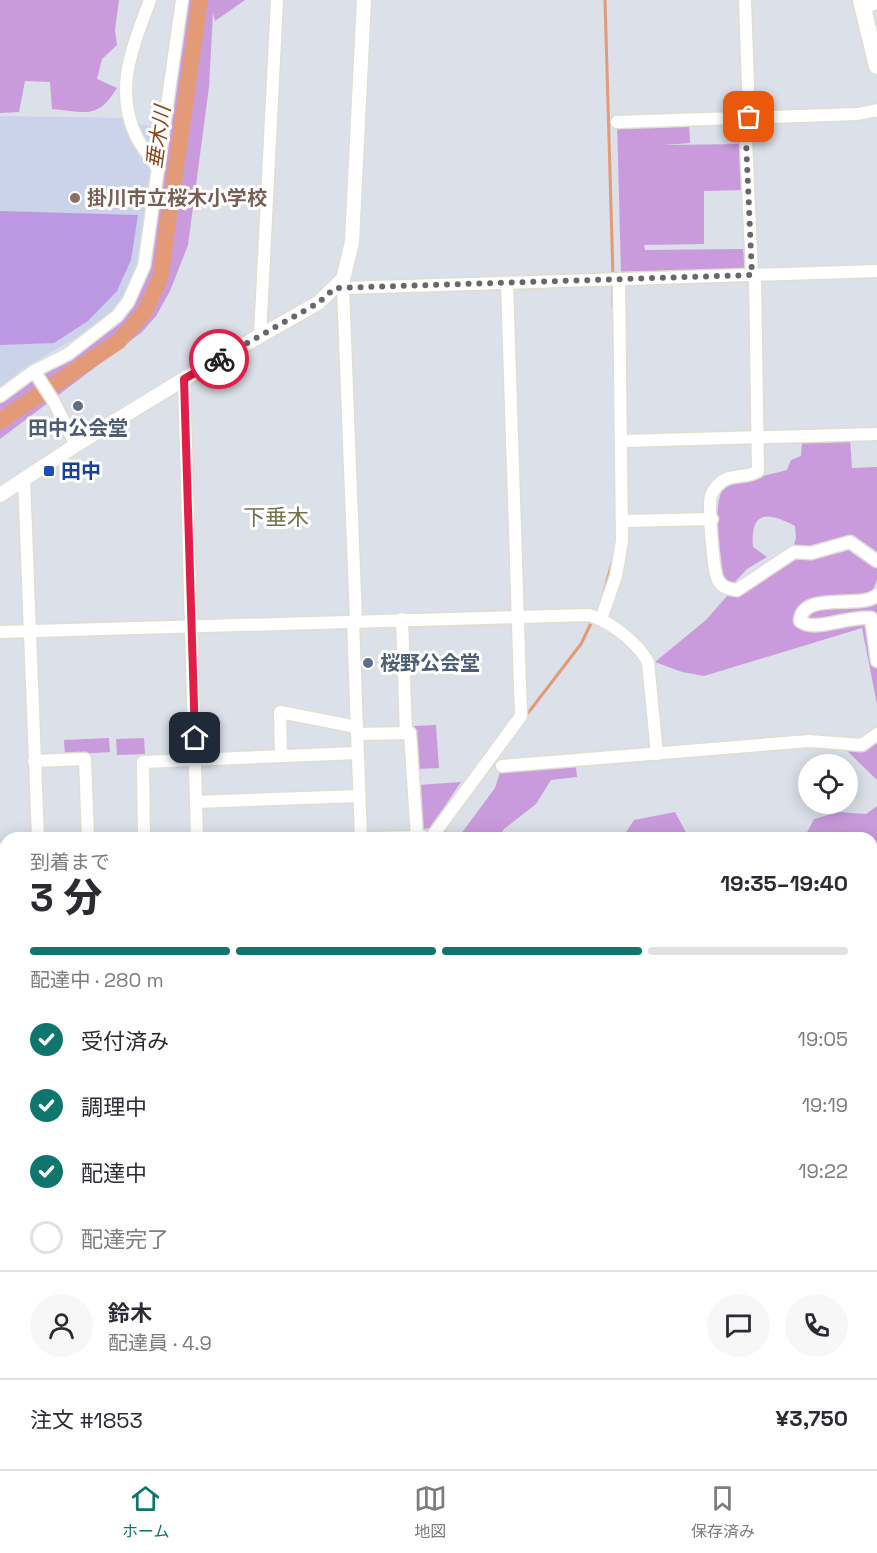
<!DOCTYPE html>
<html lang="ja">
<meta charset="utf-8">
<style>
body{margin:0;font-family:"Space Grotesk","Noto Sans JP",sans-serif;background:#f7f7f7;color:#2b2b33;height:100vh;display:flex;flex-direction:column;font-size:22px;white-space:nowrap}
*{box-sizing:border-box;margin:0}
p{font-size:20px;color:#7c7c81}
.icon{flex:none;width:33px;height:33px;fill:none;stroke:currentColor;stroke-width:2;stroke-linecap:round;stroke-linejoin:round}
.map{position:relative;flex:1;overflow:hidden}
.panel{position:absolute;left:0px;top:832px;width:878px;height:638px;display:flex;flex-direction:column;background:#fff;border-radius:18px 18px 0 0;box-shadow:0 3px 15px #0003}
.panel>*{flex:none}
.fabs{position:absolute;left:798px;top:754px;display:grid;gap:12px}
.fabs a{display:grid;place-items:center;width:60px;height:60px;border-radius:50%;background:#fff;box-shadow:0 3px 15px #0003;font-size:30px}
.pin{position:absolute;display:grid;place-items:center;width:51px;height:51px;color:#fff;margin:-26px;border-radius:12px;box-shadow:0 3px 9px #0006}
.courier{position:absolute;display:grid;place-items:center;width:60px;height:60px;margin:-30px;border:4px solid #e11d48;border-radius:50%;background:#fff;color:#222;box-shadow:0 2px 8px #0007}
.overview em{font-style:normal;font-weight:800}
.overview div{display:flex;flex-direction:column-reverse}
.overview{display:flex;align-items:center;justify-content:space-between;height:102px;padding:0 30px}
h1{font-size:39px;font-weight:800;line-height:45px}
.bar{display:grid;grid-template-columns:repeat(4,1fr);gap:9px 6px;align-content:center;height:72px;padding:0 30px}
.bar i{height:8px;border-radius:4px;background:#e1e1e2}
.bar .current{background:#0f766e}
.bar p{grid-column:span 4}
.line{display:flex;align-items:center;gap:15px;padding:0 30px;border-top:2px solid #e1e1e2}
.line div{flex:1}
.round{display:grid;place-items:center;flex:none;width:63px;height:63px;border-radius:32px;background:#f7f7f7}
ol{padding:0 30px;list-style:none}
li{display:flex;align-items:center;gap:18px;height:66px}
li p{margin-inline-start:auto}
li .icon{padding:6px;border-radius:50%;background:#0f766e;color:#fff;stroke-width:4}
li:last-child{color:#7c7c81}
li i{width:33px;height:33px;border:3px solid #e1e1e2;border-radius:50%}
.tabs{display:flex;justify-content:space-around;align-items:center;height:84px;border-top:2px solid #e1e1e2;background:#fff;font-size:16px;color:#7c7c81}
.tabs a{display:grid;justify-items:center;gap:3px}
.tabs .current{color:#0f766e}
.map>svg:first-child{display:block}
.education{fill:#cbd3ea}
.green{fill:#ca9bdc}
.pitch{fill:#bc98e2}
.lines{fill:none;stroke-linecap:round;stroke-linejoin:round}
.stream{stroke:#e39a76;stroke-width:3}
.river{stroke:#e39a76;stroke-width:16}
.minor-casing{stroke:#e0ded0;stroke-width:15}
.tertiary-casing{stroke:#e0ded0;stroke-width:16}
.secondary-casing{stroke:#e0ded0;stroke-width:20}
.minor{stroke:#fff;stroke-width:12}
.tertiary{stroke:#fff;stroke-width:14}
.secondary{stroke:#fff;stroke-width:16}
.done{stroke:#67686c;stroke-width:6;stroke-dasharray:0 10.8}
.route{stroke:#e11d48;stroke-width:8}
.education-dot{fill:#8d6e63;stroke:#fff;stroke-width:2}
.service-dot{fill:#5c6f8a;stroke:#fff;stroke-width:2}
.transit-dot{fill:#1a4fb4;stroke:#fff;stroke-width:2}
.labels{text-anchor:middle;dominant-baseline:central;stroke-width:6;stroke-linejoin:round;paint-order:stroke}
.education-label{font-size:20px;font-weight:bold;fill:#785e54;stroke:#fff;text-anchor:start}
.service-label{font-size:20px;font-weight:bold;fill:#4e5e75;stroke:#fff}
.transit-label{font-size:20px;font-weight:bold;fill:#164399;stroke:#fff;text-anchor:start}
.water-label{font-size:21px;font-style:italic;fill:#8c4718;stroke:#fff}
.quarter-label{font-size:22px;fill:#74704d;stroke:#fff}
</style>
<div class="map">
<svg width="877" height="1469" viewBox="0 0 877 1469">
<rect width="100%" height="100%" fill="#dbe0e9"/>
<path class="education" d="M0 116 131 118 133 123 161 128 137 271 119 306 97 326 24 368 0 387Z"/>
<g class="green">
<path d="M0 0H119L115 30 117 45 102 59 97 79 117 88C97 120 87 112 52 109L50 82 25 81 19 112 0 113Z"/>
<path d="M185 0H245L215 21 213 13 209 87 188 245 170 291 156 316 142 332 0 439V400L115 327 141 274Z"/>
<path d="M617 122 689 123 690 143 663 145 746 144 744 190 704 191V244L644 245 645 250 743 249 747 269 621 272Z"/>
<path d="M850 438 852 468 877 467V580L871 595 877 602V704L862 628 704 676 682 672 655 662 706 620 741 580 793 548 796 538 795 526C767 511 750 511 753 547L767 557 747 569 731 586 722 580C717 556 712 507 724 486L787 470 791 460 801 456 802 441Z"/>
<path d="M436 725 439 768 417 769 414 726Z"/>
<path d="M109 738 110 752 65 755 64 740Z"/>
<path d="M144 738 145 754 117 755 116 739Z"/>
<path d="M877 739V780L841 745Z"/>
<path d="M551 762 576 767 577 777 551 780 536 804 504 829 498 838H458L495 788 502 766Z"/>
<path d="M461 782 430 828 423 829 418 785Z"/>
<path d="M877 806V901L872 898V838H804L814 819 839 812 866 814Z"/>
<path d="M675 812 689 838H622L634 820Z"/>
<path d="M266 1464H304L310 1468 306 1464H364L365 1469H268Z"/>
<path d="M568 1464H804L813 1469H575Z"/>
</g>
<path class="pitch" d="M0 211 138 215 131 260 117 291 88 321 54 343 0 345Z"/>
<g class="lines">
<g class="stream">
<path d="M605 0 613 277"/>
<path d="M613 284V307"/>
<path d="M603 596 613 559"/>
<path d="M525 717 581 644 593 619"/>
<path d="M440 838 448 824"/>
<path d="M0 1123 6 1137"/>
<path d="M0 1201 6 1195"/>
<path d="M141 1469V1464"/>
</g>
<path class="river" d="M0 421 119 341 144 313 160 279 200 0"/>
<defs>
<g id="minor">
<path d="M150 0C133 47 113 89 137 138 143 149 152 159 158 169"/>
<path d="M745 0 749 117"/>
<path d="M863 9 877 2"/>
<path d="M745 118 752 275"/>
<path d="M617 122 858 114 877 110"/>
<path d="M755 275 758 471C746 479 729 473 719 484 716 486 712 493 711 496 708 504 713 573 718 580 722 588 729 589 737 590L794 552 811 553 850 542 877 561"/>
<path d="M260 336 277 0"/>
<path d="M34 371 54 402 76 445"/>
<path d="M184 379 197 838"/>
<path d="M0 396 34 371 68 354 117 316 128 302 144 266 182 0"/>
<path d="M623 441 877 434"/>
<path d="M24 479 38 838"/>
<path d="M623 521 712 519"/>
<path d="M877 595C862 610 802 590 800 621 814 633 850 615 871 618L877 661"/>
<path d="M402 619 406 733"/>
<path d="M601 619 616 576 622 541 619 279"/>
<path d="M353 621 361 838"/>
<path d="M356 621 343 288 877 271"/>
<path d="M0 632 589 615C611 622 637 642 648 662L657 754"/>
<path d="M357 734 410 733 417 837"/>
<path d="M281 756 280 712 357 727"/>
<path d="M34 761 85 759 88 838"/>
<path d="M502 766 809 741 862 745 877 734"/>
<path d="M196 802 359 796"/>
<path d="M144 838 143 762 357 753"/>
<path d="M374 838 424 837"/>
<path d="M431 838 521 716 507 283"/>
<path d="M0 849H6"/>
<path d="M872 960 877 962"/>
<path d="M0 1147 6 1144"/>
<path d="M872 1174 877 1175"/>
<path d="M872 1238 877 1237"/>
<path d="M872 1253 877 1277"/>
<path d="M872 1327 877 1326"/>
<path d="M0 1352 6 1346"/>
<path d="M872 1416 877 1414"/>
<path d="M872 1454 877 1449"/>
<path d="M0 1463 2 1469"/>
<path d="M865 1464 866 1469"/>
<path d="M433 1469 437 1464"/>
</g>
<g id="tertiary">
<path d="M0 495 76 445 184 379 318 303 343 279 352 242 364 0"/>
<path d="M0 961 6 987"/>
<path d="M203 1464 205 1469"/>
</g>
<path id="secondary" d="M861 0 877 66"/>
</defs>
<use href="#minor" class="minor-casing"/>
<use href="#tertiary" class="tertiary-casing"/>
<use href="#secondary" class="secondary-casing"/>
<use href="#minor" class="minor"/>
<use href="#tertiary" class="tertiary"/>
<use href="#secondary" class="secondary"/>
</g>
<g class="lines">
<path class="done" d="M219 359 318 303 335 288 752 275 745 118 749 117"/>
<path class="route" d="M195 738 184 379 219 359"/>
</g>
<circle class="education-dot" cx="75" cy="198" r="6"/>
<g class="service-dot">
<circle cx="78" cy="406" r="6"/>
<circle cx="368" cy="663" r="6"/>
</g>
<rect class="transit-dot" x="43" y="465" width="12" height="12" rx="3"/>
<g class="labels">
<g class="education-label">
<text x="87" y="198">掛川市立桜木小学校</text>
</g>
<g class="service-label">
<text x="78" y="428">田中公会堂</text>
<text x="380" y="663" text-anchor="start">桜野公会堂</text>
</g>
<g class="transit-label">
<text x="61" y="471">田中</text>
</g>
<g class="water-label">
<text transform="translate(158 137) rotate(-82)">垂木川</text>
</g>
<g class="quarter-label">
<text x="276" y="517">下垂木</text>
</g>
</g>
</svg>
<div class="fabs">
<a><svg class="icon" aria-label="locate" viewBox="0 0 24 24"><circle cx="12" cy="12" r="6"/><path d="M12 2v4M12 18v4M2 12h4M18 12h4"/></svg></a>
</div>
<div class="pin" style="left:749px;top:117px;background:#ea580c"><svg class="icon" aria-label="bag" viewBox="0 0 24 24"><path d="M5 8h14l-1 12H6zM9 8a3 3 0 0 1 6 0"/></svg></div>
<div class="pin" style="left:195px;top:738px;background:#1f2937"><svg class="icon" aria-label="home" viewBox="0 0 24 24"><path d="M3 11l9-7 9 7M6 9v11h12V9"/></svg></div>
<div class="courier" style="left:219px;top:359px"><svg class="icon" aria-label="bike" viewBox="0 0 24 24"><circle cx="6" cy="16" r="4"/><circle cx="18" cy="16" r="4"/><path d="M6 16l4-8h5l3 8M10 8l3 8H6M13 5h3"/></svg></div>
<section class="panel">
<div class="overview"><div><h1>3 分</h1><p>到着まで</p></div><em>19:35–19:40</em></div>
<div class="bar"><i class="current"></i><i class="current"></i><i class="current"></i><i></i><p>配達中 · 280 m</p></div>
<ol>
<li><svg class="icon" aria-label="check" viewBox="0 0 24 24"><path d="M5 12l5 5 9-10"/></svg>受付済み<p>19:05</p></li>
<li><svg class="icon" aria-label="check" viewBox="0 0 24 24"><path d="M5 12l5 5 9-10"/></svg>調理中<p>19:19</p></li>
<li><svg class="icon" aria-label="check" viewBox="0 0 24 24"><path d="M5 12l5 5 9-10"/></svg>配達中<p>19:22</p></li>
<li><i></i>配達完了</li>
</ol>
<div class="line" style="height:108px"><a class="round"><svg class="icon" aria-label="person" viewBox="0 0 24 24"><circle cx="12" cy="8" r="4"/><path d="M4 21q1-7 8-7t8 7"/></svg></a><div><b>鈴木</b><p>配達員 · 4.9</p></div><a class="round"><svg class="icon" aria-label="chat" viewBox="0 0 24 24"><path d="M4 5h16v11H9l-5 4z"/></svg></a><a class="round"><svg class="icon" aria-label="phone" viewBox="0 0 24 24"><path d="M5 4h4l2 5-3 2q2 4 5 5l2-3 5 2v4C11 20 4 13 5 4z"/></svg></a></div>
<div class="line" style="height:78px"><div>注文 #1853</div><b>¥3,750</b></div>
</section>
</div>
<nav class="tabs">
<a class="current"><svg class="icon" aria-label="home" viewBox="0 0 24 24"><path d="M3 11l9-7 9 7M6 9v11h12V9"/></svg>ホーム</a>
<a><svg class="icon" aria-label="map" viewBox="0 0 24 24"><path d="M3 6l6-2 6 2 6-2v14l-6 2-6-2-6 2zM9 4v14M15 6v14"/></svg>地図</a>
<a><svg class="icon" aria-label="saved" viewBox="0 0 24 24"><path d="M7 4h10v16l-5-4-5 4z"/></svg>保存済み</a>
</nav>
